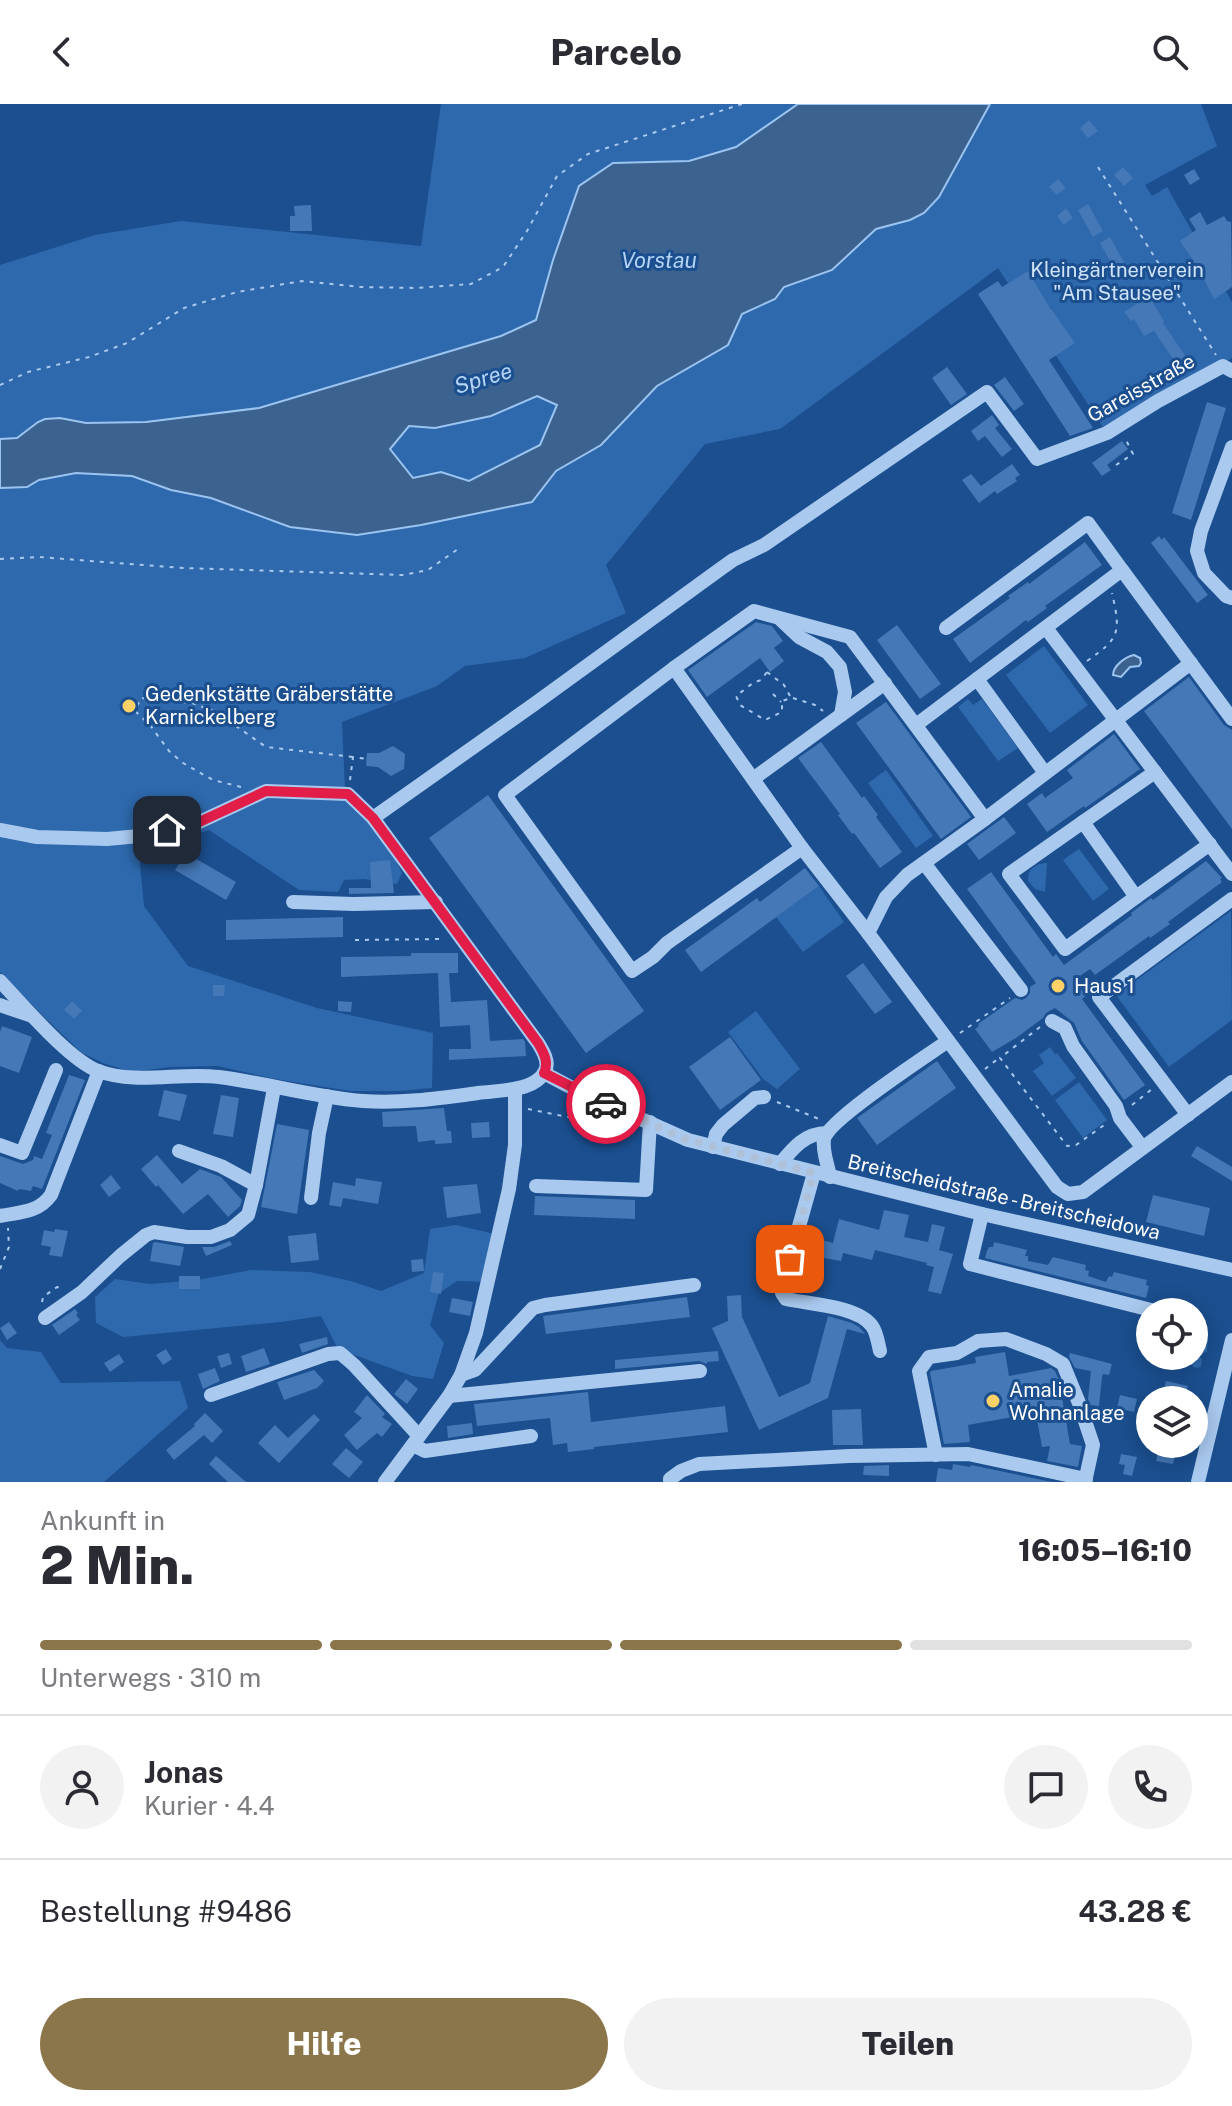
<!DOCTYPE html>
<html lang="de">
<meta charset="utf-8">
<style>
body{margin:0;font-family:"Public Sans",sans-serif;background:#f2f2f3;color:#2b2b33;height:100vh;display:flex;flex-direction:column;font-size:30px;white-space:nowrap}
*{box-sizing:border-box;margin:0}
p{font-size:26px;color:#7c7c81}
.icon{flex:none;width:44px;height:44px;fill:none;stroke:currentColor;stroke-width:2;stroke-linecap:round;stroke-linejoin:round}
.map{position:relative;height:1378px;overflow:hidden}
.side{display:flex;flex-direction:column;background:#fff;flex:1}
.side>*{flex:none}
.tools{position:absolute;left:1136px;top:1194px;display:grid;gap:16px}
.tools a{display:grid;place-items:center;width:72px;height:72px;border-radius:50%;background:#fff;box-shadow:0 4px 20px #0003;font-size:40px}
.pin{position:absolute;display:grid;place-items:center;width:68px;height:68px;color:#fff;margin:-34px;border-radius:16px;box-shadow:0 4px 12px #0006}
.courier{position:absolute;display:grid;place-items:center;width:80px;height:80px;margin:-40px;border:6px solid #e11d48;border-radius:50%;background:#fff;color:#222;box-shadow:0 2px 10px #0007}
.summary em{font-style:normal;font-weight:800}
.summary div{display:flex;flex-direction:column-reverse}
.summary{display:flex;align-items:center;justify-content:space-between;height:136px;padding:0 40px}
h1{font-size:52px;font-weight:800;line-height:60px}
.bar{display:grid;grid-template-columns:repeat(4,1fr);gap:12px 8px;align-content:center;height:96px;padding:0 40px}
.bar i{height:10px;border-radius:6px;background:#e1e1e2}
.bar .active{background:#8a764a}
.bar p{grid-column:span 4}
.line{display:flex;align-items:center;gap:20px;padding:0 40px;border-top:2px solid #e1e1e2}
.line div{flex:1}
.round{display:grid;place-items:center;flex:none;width:84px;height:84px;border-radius:42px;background:#f2f2f3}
.action{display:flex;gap:16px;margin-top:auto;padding:16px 40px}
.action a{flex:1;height:92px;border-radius:48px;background:#8a764a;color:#fff;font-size:32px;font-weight:800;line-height:92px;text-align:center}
.action a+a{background:#f2f2f3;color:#2b2b33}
header{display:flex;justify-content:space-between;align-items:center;height:104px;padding:0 40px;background:#fff;font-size:36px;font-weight:800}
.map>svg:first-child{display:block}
.green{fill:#2e69ad}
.water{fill:#3c6290;stroke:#9cc4f0;stroke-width:2;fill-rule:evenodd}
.building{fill:#4478b7}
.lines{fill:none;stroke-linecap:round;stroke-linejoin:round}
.path{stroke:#a9c9ee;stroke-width:2;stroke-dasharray:4 6;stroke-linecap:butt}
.minor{stroke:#a9c9ee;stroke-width:14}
.done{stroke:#afc1d8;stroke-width:8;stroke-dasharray:0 14.4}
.route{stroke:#e11d48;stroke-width:10}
.poi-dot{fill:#ffd166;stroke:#1b4f8f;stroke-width:3}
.labels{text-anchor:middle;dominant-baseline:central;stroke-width:6;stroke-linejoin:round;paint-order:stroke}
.park-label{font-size:20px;fill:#cfe3fa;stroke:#1b4f8f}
.street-label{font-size:20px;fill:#fff;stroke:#1b4f8f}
.poi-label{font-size:20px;fill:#fff;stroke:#1b4f8f;text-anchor:start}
.water-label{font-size:22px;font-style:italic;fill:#b5d3f5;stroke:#1b4f8f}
</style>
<header><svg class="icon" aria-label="back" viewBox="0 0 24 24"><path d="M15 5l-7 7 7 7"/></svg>Parcelo<svg class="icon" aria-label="search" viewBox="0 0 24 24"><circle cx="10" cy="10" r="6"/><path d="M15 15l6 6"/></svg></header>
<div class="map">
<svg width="1232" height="1378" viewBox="0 0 1232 1378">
<rect width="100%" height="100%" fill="#1b4f8f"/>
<g class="green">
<path d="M441 0H798L736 43 689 57 613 59 579 82 693 113 536 216 501 232 259 304 146 318 85 319 60 314 38 318 17 334 0 335V161L95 131 181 117 421 142Z"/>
<path d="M990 0H1201L1217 42 1145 81 1152 92 1167 83 1232 198V254L1107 329 998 164 780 325 705 340 606 461 626 509 525 554 465 562 437 582 342 618 345 685 264 682 193 715 106 739 264 695 341 694 360 705 387 738 402 769 397 780 364 775 344 776 338 788 299 786 209 726 139 750 144 802 188 862 317 904 433 929 432 984 400 987H350L275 975 218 962 170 963 131 968 103 959 82 949 41 910 0 868V384L27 383 39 376 76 369 132 372 171 386 211 394 290 423 357 431 421 421 532 399 556 368 601 341 657 282 728 241 742 210 775 195 783 183 832 166 876 125 910 116 924 109 939 93Z"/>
<path d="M537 292 558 300 540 341 468 378 441 368 413 374 390 344 409 322C458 325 493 311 537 292Z"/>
<path d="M1044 542 1088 601 1050 629 1006 571Z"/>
<path d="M968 595 973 601 982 595 1018 644 998 657 958 603Z"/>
<path d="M886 666 933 732 916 744 868 679Z"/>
<path d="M1079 745 1109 785 1093 797 1063 756Z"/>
<path d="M1047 759 1045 788 1035 785 1028 777C1027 765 1035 760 1047 759Z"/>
<path d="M819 782 844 818 803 848 776 813Z"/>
<path d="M1231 807 1232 916 1169 963 1116 891Z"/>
<path d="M756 907 800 965 777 985 763 975 728 928Z"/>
<path d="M1050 943 1055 950 1057 949 1076 974 1052 992 1033 967 1044 959 1039 951Z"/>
<path d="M1079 978 1107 1016 1083 1034 1055 996Z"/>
<path d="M456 1121 499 1131 489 1178 457 1177 439 1189 430 1221 444 1239 433 1275 412 1272 338 1245 321 1212 281 1218 123 1233 96 1219 95 1193 115 1175 150 1180 197 1176 251 1166 310 1168 351 1177 381 1187 424 1169 430 1125Z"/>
<path d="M1194 1222 1205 1226 1208 1231 1207 1248 1195 1251 1202 1255 1201 1263 1195 1264 1192 1261 1164 1253 1194 1252Z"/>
<path d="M0 1236 7 1244 41 1248 61 1279 180 1277 188 1304 104 1378H0Z"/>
</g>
<g class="water">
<path d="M798 0H990L939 93 924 109 910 116 876 125 832 166 784 183 775 195 742 210 728 241 657 282 601 341 556 367 532 398 421 421 357 431 290 423 211 394 171 386 132 372 76 369 39 376 27 383 0 384V335L17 334 38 318 45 315 60 314 86 319 146 318 259 304 501 232 536 216 553 156 579 82 613 59 689 57 736 43ZM537 292 557 301 540 341 469 377 441 368 413 374 390 345 409 322 435 324 491 312Z"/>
<path d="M1134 551 1140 554 1141 559 1139 562 1130 563 1121 573 1113 571C1113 562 1125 553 1134 551Z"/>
</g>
<g class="building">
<path d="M1089 16 1098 27 1088 34 1080 24Z"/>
<path d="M1123 63 1133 74 1124 82 1114 71Z"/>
<path d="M1194 65 1200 75 1190 81 1184 71Z"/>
<path d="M1058 75 1066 84 1057 91 1049 83Z"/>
<path d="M1088 100 1103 127 1093 133 1078 106Z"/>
<path d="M311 101 312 127H290V112H295L294 102Z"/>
<path d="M1066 104 1073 114 1064 121 1057 112Z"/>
<path d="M1200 108 1207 121 1224 112 1227 117 1231 118 1232 183 1214 195 1197 162 1180 137 1196 126 1189 115Z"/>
<path d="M1110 133 1131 171 1121 177 1100 139Z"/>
<path d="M1028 167 1051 206H1052L1075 239 1049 256 1093 324 1070 332 978 190 998 177 1002 183Z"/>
<path d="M1149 192 1164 217 1163 219 1186 253 1176 259 1154 227 1144 232 1134 215 1131 217 1124 208Z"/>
<path d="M947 263 967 290 951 301 932 274Z"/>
<path d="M1005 273 1024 300 1014 307 994 281Z"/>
<path d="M1207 298 1226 304 1191 416 1172 409Z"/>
<path d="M992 311 999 321 995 324 1012 345 1002 353 985 332 978 337 971 327Z"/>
<path d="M1122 337 1128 345 1107 361 1111 366 1102 372 1092 359Z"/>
<path d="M1012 360 1020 371 1015 374 1017 377 997 390 995 387 979 399 962 376 971 370 981 382Z"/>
<path d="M1159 432 1162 436 1164 433 1208 491 1197 499 1151 439Z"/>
<path d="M1085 438 1102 461 1045 502 1047 504 1028 518 1026 516 970 559 953 535 1010 494 1008 492 1028 478 1029 480Z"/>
<path d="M756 518 772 522 783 537 774 544 784 557 770 568 760 554 707 593 688 566Z"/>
<path d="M897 521 941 580 920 595 877 536Z"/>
<path d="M1189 573 1224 621 1232 626V725L1144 607Z"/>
<path d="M886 598 971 713 941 735 856 619Z"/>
<path d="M1114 630 1140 665 1085 704 1084 702 1047 728 1027 700 1042 689 1045 694 1073 674 1067 666Z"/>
<path d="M821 638 862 694 864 692 878 711 876 713 902 748 880 764 854 729 852 730 838 711 840 710 798 654Z"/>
<path d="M393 642 405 650 404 665 391 672 378 663 366 662 367 649H379Z"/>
<path d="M488 691 644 907 586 949 429 734Z"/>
<path d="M1004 713 1016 729 979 756 967 740Z"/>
<path d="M186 749 236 778 226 796 175 766Z"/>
<path d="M390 756 394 789 349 790V784H371L370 758Z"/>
<path d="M1206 757 1222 774 1220 775 1222 778 1168 818 1170 820 1150 834 1149 832 1095 871 1090 865 1074 876 1086 892 1082 895 1145 981 1124 996 1082 937 1074 919 1055 904 1046 909 1043 914 1016 934 992 948 975 925 979 922 978 920 1015 894 1022 896 1026 894 1030 889V883L1036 879 967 785 991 768 1053 853 1056 850 1064 861 1132 811 1131 809 1151 794 1153 796Z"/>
<path d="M805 764 819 782 701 868 685 846 757 794 760 798Z"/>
<path d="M343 813V833L226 836V816Z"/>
<path d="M411 849H458V869H449L451 898 487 896 490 937 523 935 525 938 526 952 449 956V945H471L470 921 440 923 438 869 341 873V853L411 852Z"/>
<path d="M863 859 892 898 875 910 846 872Z"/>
<path d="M213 881H225L224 892H213Z"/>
<path d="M72 897 82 907 74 915 64 906Z"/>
<path d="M338 897 352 898 351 908 338 907Z"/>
<path d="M2 922 32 933 19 969 0 962V928Z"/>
<path d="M730 933 761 976 720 1006 689 963Z"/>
<path d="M937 957 956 984 877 1041 857 1014Z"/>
<path d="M69 971 85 976 42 1085 33 1082 31 1087 19 1085 18 1087 0 1079V1052L23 1060 33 1056 34 1052 42 1055 52 1031 46 1029Z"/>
<path d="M164 986 187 991 180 1017 158 1012Z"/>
<path d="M221 991 239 994 233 1033 213 1030Z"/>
<path d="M444 1004 447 1027H451L452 1039 435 1040V1036L418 1038 416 1022 383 1023 382 1008Z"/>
<path d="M489 1018 490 1033 472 1034 471 1019Z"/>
<path d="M277 1020 309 1026 297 1110 261 1103Z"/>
<path d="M1197 1042 1232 1063V1077L1191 1052Z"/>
<path d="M157 1051 182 1080 200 1065 221 1073 242 1096 240 1102 228 1113 208 1090 183 1110 158 1081 156 1083 141 1065Z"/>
<path d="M111 1071 121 1084 109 1093 100 1081Z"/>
<path d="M356 1074 382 1078 378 1100 343 1094 341 1103 329 1101 333 1078 355 1082Z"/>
<path d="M477 1080 481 1109 447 1114 443 1083Z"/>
<path d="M1153 1091 1210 1104 1204 1132 1146 1118Z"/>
<path d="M535 1092 635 1096V1115L534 1111Z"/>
<path d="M884 1106 909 1111 904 1133 928 1138 932 1120 945 1123 939 1146 953 1150 941 1190 928 1187 934 1163 926 1161 927 1159 875 1146 872 1156 843 1149 841 1157 818 1153 822 1136 833 1139 839 1115 879 1126Z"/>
<path d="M55 1125 68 1127 62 1153 49 1151 51 1143 41 1141 44 1126 54 1128Z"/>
<path d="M316 1129 319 1156 291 1159 288 1132Z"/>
<path d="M230 1137 232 1141 206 1152 202 1143H214Z"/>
<path d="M155 1138 184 1143 180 1162 150 1157 153 1139Z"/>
<path d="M994 1138 1027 1146 1025 1152H1028V1157L1048 1161 1053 1153 1086 1161 1085 1166 1089 1167 1088 1172 1106 1178 1109 1172 1112 1173 1114 1168 1147 1176 1146 1181 1149 1182 1146 1194 985 1154 987 1147 989 1143H993Z"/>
<path d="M423 1155 424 1167 412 1168 411 1156Z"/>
<path d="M433 1168 444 1169 441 1190 430 1188Z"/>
<rect x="179" y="1172" width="21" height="13"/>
<path d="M741 1191 742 1213 779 1293 810 1279 828 1212 852 1219 859 1223 865 1230 847 1225 828 1294 759 1326 712 1224 728 1217 727 1192Z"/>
<path d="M687 1193 690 1213 546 1230 543 1212Z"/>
<path d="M452 1194 473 1198 470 1212 449 1208Z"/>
<path d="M75 1205 78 1209 76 1211 80 1216 59 1231 52 1221Z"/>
<path d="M9 1218 17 1229 7 1236 0 1224Z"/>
<path d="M327 1233 328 1240 302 1249 299 1240Z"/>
<path d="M264 1244 270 1260 246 1268 241 1252Z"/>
<path d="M166 1245 172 1255 163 1261 156 1251Z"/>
<path d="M718 1247 719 1257 707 1258V1260L699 1257 615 1265V1256Z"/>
<path d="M1005 1248 1009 1272 1051 1264 1055 1267 1059 1276 1070 1340 1082 1342 1078 1363 1047 1357 1050 1342 1042 1343 1036 1310 1023 1313V1311L968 1321 970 1338 944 1340 930 1269 931 1267 976 1259 975 1253Z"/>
<path d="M229 1249 232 1260 221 1264 217 1252Z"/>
<path d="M1070 1249 1112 1260 1109 1271 1103 1270 1102 1273 1099 1302 1090 1301 1088 1295 1091 1267 1075 1264 1069 1253Z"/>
<path d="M119 1250 124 1258 110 1268 104 1259Z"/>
<path d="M215 1264 220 1277 203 1285 198 1270Z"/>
<path d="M314 1266 324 1277 317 1284 284 1296 277 1278Z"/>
<path d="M406 1275 418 1285 407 1300 394 1290Z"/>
<path d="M1166 1277 1188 1282 1184 1296 1162 1294Z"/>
<path d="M588 1288 591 1318 725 1302 728 1328 594 1343V1345L568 1348 567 1339 553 1341 550 1314 477 1322 474 1300Z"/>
<path d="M367 1291 385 1310 382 1313 392 1320 382 1333 377 1329 357 1346 344 1331 362 1314 354 1308Z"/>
<path d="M1120 1291 1137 1295 1134 1308 1117 1304Z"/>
<path d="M861 1305 863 1341H833L832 1306Z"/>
<path d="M205 1309 223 1327 212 1339 204 1331 174 1356 166 1346 195 1322 194 1320Z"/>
<path d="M314 1310 320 1316 279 1359 258 1339 275 1321 288 1334Z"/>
<path d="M472 1319 473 1330 448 1334 447 1322Z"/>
<path d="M1160 1340H1178L1173 1360 1156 1357Z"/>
<path d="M346 1344 363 1358 349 1374 332 1360Z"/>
<path d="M1121 1350 1137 1353 1132 1372 1123 1370 1125 1361 1119 1360Z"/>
<path d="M216 1352 246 1378H228L209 1360Z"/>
<path d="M953 1360 970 1363 971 1361 1052 1378H936L938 1364 952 1366Z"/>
<path d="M889 1361V1372L863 1371 864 1362Z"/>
</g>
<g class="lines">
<g class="path">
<path d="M1098 63 1216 251"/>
<path d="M0 281 28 268 89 253 127 239 184 204 237 188 302 177 361 183 417 184 471 180 503 163 527 127 557 72 588 50 742 0"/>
<path d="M1116 361 1133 350 1125 334"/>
<path d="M0 455 39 453 183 464 403 471 428 466 458 445"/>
<path d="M1087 557C1120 534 1121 529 1112 489"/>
<path d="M767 568 784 581 791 594 782 597V608L765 616 740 601 736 592 753 579 761 576Z"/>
<path d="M773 590 781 598"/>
<path d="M793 594 815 601 823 607"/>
<path d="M350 676 353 653 367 655"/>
<path d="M241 683 213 676 183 659 169 647 150 621 135 607 141 594 192 599 216 608 266 643 353 653"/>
<path d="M355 836 442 835"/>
<path d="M1040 923 1000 954 1067 1042 1076 1041 1107 1019"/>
<path d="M960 929 1010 894"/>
<path d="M985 965 999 954"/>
<path d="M777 998 819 1015"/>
<path d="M1132 1001 1152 985"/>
<path d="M528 1005 628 1025"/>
<path d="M0 1165 9 1143 8 1124"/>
<path d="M42 1198 43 1193 57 1183 61 1184"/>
</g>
<g class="minor">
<path d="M1232 343 1201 427 1197 447 1204 469 1226 492 1232 494"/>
<path d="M781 516 799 533 827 548 840 563 845 588 841 611"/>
<path d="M946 524 1088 419 1122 466"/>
<path d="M1046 524 1232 770"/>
<path d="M1191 559 985 715 907 771 886 793 868 829 1057 1083 1068 1090 1083 1088 1232 978"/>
<path d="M674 564 505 691 632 867 653 853 667 839 802 744"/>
<path d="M916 621 977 575"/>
<path d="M1155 668 1083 718 1136 793 1210 740"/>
<path d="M1045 669 977 575 1122 466 1232 615"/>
<path d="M753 675 885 579"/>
<path d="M373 714 533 601 719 466 733 456 764 441 987 288 1037 355 1107 329 1158 297 1223 262 1232 267"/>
<path d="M1083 718 1009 770 1065 845 1136 793"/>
<path d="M0 726 37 733 107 735 139 732 195 720 266 687 348 690 373 714 538 939C543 947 550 958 545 967 542 974 533 980 526 982 511 987 494 987 478 989 441 994 401 1000 363 997 314 993 267 979 219 973 179 968 137 981 98 967 68 955 24 902 0 877"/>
<path d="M924 759 1021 886"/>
<path d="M293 798 354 800 436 798"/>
<path d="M868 829 802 744 674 564 754 507 850 533 985 715"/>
<path d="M0 901 32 912"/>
<path d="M1052 917 1065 924 1073 942 1116 1002 1120 1014 1142 1043"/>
<path d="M544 969 576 986 688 1036 982 1110 1232 1166"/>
<path d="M1188 1011 1099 893 1232 795"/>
<path d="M0 1041 22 1049 56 966"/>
<path d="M713 1043 716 1030 723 1021 755 994 764 993"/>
<path d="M780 1060C793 1044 805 1029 827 1029"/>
<path d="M814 1069 782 1183V1189L786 1195C809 1200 858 1202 872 1222 877 1229 878 1239 880 1247"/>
<path d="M830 1073C828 1061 822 1047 824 1035 828 1016 928 951 948 937"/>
<path d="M256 1081 274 984"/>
<path d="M536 1082 646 1086 650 1018"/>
<path d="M311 1094 319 1029 327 992"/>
<path d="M982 1110 970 1160 1159 1208"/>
<path d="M0 1112C20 1108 38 1109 51 1091L99 967"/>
<path d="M45 1214 82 1188 120 1152 146 1131 154 1128 187 1133H211L230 1126 248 1111 256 1081 221 1062 179 1047"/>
<path d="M461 1271 475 1266 533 1204 545 1201 694 1181"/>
<path d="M211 1291 328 1250 340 1249 354 1261 419 1332"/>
<path d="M449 1292 700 1267"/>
<path d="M413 1341 425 1347 531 1332"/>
<path d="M936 1351 919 1267 929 1253 957 1249 978 1237 1006 1235 1046 1250 1063 1260 1079 1299 1093 1341 1085 1378"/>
<path d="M385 1378 449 1292 461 1271 476 1229 509 1085 515 1041V985"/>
<path d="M670 1378V1375L681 1367 699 1360 849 1352 968 1350 1086 1375"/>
<path d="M1198 1378 1232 1236"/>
</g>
</g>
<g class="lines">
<path class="done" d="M606 1000 688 1036 814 1069 790 1155"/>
<path class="route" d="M167 726 195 720 266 687 348 690 373 714 538 939C544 949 549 958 544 969L606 1000"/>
</g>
<g class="poi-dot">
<circle cx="129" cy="602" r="8"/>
<circle cx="1058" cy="882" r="8"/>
<circle cx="993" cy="1297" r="8"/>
</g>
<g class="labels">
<g class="park-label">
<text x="1117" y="166">Kleingärtnerverein<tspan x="1117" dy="23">"Am Stausee"</tspan></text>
</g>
<g class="street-label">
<text transform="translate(1141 284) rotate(-29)">Gareisstraße</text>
<text transform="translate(1004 1093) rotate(13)">Breitscheidstraße - Breitscheidowa</text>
</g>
<g class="poi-label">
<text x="145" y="590">Gedenkstätte Gräberstätte<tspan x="145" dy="23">Karnickelberg</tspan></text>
<text x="1074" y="882">Haus 1</text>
<text x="1009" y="1286">Amalie<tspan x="1009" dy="23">Wohnanlage</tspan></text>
</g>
<g class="water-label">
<text x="659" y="156">Vorstau</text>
<text transform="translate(483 274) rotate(-17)">Spree</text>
</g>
</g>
</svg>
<div class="tools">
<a><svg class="icon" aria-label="locate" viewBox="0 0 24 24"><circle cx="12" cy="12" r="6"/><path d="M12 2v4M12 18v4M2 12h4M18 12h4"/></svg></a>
<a><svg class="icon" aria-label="layers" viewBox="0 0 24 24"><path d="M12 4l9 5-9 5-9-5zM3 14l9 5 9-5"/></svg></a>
</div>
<div class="pin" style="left:790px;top:1155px;background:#ea580c"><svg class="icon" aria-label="bag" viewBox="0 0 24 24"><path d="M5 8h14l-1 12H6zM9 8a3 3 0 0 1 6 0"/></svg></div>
<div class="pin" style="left:167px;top:726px;background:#1f2937"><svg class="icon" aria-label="home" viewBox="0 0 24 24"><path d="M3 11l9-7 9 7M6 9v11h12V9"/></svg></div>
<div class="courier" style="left:606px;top:1000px"><svg class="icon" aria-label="car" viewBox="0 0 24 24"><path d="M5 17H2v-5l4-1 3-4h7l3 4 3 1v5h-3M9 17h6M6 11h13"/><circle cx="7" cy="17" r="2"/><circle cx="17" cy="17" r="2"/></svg></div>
</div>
<section class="side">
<div class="summary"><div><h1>2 Min.</h1><p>Ankunft in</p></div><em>16:05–16:10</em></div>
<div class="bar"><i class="active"></i><i class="active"></i><i class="active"></i><i></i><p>Unterwegs · 310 m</p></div>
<div class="line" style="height:144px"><a class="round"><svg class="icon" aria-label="person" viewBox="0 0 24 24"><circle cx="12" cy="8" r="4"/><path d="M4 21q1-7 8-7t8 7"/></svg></a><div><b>Jonas</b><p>Kurier · 4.4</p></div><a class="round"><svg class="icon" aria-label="chat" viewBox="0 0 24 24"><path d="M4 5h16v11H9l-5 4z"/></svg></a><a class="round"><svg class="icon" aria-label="phone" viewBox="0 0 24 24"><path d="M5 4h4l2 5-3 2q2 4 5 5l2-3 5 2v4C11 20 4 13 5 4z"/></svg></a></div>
<div class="line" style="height:104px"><div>Bestellung #9486</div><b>43.28 €</b></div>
<div class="action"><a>Hilfe</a><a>Teilen</a></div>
</section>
